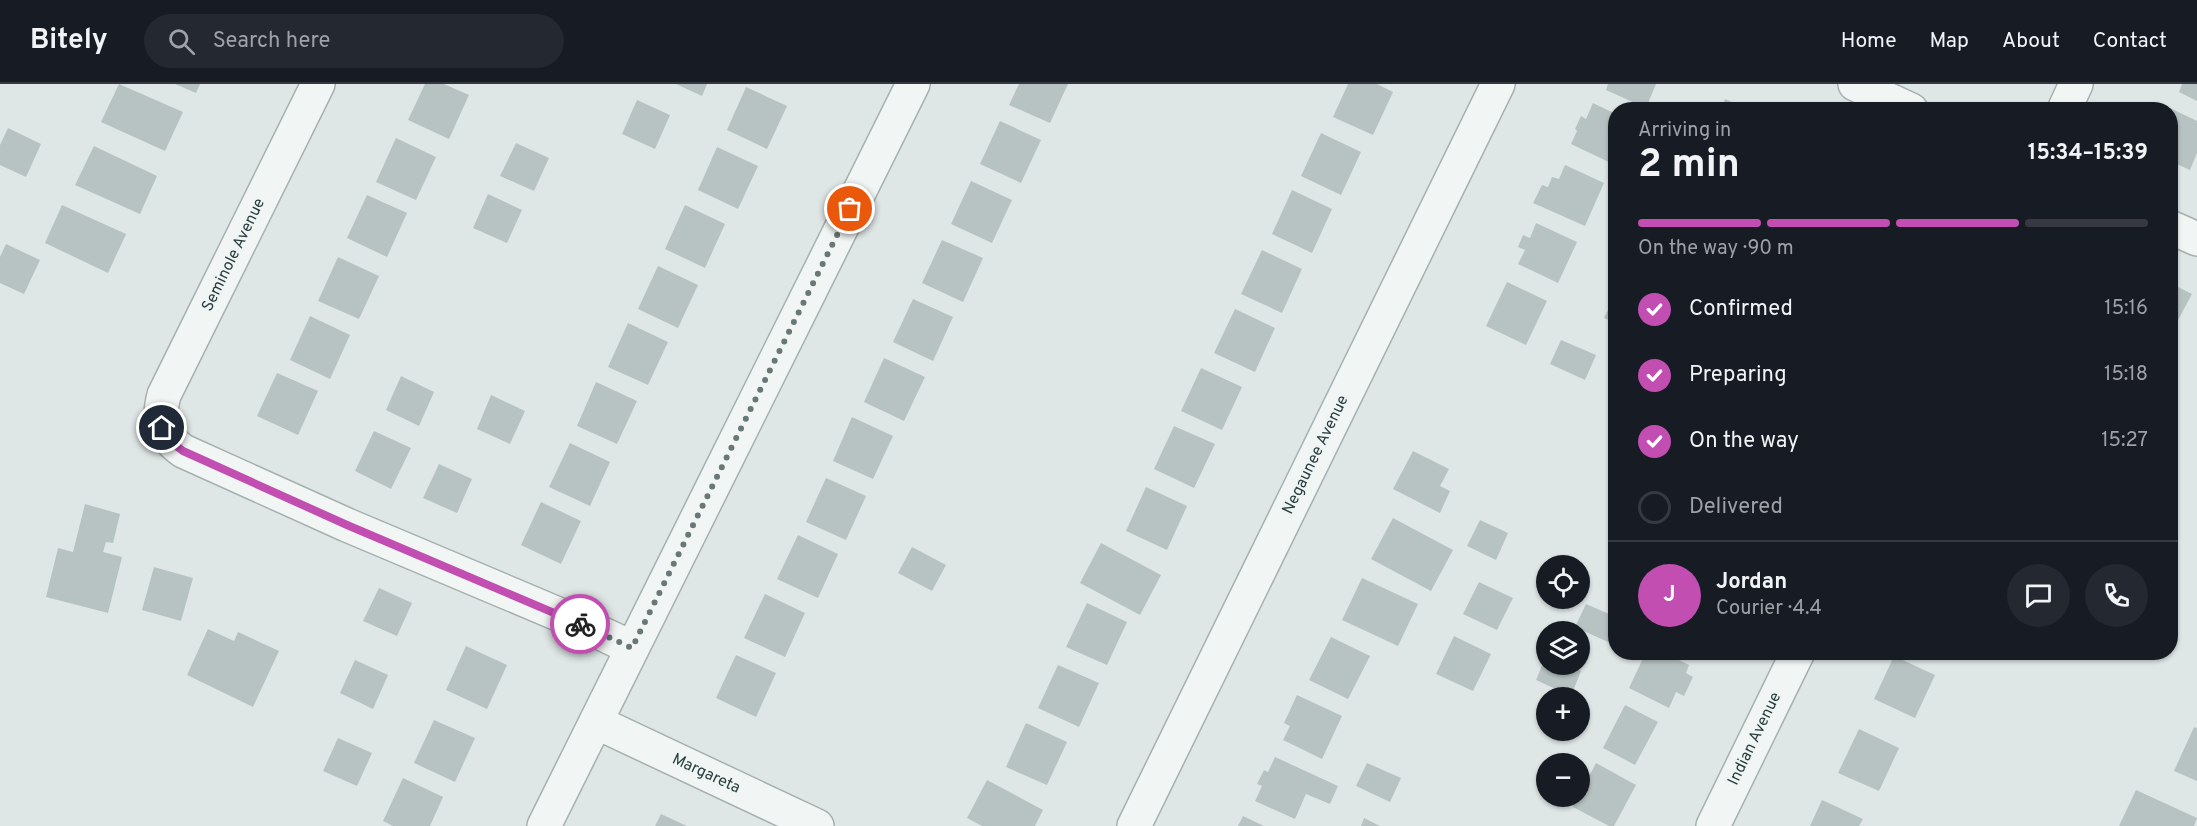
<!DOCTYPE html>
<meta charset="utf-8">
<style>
body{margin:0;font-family:Overpass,sans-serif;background:#242831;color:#f1f3f6;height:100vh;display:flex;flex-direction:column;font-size:22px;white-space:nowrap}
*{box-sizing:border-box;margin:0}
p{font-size:20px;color:#9ea1a6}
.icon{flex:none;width:33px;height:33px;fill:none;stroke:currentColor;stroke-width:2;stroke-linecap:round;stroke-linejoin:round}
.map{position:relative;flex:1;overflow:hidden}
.details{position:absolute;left:1608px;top:18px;width:570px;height:558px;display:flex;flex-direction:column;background:#171b24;border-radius:24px;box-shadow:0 2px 4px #0004}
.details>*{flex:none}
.fabs{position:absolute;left:1536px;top:471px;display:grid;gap:12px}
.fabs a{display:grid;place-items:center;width:54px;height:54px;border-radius:50%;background:#171b24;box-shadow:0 2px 4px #0004;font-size:30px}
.pin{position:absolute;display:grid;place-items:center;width:51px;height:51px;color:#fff;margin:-26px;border:3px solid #fff;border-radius:50%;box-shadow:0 2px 6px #0007}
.courier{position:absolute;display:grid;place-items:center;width:60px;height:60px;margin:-30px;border:4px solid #c24eb1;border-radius:50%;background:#fff;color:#222;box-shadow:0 2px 8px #0007}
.overview em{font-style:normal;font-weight:700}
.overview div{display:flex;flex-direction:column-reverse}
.overview{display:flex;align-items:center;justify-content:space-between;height:102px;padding:0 30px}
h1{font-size:39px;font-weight:700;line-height:45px}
.bar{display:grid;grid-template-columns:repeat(4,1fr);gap:9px 6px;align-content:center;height:72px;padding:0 30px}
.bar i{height:8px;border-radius:4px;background:#363941}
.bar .on{background:#c24eb1}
.bar p{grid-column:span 4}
.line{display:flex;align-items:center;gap:15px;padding:0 30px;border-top:2px solid #363941}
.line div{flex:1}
.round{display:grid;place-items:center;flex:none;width:63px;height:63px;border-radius:32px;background:#242831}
ol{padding:0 30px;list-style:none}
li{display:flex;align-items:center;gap:18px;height:66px}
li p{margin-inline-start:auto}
li .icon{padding:6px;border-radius:50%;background:#c24eb1;color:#fff;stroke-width:4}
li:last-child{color:#9ea1a6}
li i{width:33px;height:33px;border:3px solid #363941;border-radius:50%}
header{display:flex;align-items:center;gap:36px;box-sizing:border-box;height:84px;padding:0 30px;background:#171b24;border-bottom:2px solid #363941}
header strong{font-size:28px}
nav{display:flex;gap:33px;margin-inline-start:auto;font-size:21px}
.search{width:420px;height:54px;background:#242831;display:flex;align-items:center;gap:15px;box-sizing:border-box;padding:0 21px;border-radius:33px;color:#9ea1a6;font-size:22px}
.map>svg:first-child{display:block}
.building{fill:#b7c3c2}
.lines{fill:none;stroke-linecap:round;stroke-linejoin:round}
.minor-casing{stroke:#a5b0af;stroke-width:36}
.minor{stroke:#f1f6f5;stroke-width:33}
.done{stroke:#697877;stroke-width:6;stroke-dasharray:0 10.8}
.route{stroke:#c24eb1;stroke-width:8}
.labels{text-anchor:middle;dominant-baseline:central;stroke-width:4.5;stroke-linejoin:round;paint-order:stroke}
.street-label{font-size:16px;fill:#293c3b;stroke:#eef5f4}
</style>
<header>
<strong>Bitely</strong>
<div class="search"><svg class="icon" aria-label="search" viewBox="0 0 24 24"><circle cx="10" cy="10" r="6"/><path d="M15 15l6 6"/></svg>Search here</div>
<nav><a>Home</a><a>Map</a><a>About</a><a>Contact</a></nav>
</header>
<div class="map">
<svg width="2197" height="742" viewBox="0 0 2197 742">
<rect width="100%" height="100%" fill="#dfe7e6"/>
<g class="building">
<path d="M119 0 183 28 165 67 101 38Z"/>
<path d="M175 0H200L196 9Z"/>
<path d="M425 0H444L469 11 449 55 408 36Z"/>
<path d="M676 0H707L702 12Z"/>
<path d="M1019 0H1068L1050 39 1009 21Z"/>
<path d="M1348 0H1377L1393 8 1373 51 1333 33Z"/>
<path d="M1608 0H1656L1646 24 1606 6Z"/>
<path d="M2182 0H2197V17L2179 8Z"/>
<path d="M746 3 787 22 767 65 727 46Z"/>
<path d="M1725 15 1749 26H1721Z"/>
<path d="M637 16 670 31 655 65 622 50Z"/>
<path d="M1593 19 1616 30V74L1613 80 1571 60 1577 47 1575 45 1581 32 1586 35Z"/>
<path d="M2170 24 2197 37V69L2190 86 2170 77Z"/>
<path d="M1000 37 1041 56 1021 99 980 80Z"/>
<path d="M8 44 41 60 26 93 0 81V61Z"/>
<path d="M1321 49 1361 68 1341 111 1301 92Z"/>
<path d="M396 54 436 73 416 116 376 98Z"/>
<path d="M516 59 549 74 534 107 500 92Z"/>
<path d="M94 62 157 92 140 130 75 101Z"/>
<path d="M717 63 758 82 738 125 698 106Z"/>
<path d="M1565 81 1604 99 1585 142 1533 119 1542 101 1548 103 1552 93 1559 95Z"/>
<path d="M971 97 1012 116 992 159 951 140Z"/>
<path d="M1292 106 1332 125 1312 169 1272 150Z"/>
<path d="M488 110 522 126 507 159 473 144Z"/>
<path d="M367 111 407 129 387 173 347 154Z"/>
<path d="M62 121 126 150 108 189 45 159Z"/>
<path d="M685 121 725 140 705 184 665 165Z"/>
<path d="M1536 139 1577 158 1558 199 1518 180 1525 166 1518 163 1523 151 1530 154Z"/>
<path d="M942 156 983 174 963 218 922 199Z"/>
<path d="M6 160 40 176 24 210 0 199V173Z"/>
<path d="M1262 166 1302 185 1282 229 1241 210Z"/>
<path d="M338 173 379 192 359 235 318 217Z"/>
<path d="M658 182 698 201 678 244 638 225Z"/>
<path d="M1507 198 1547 217 1526 261 1486 242Z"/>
<path d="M2170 199 2192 210 2170 251Z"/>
<path d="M1616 209V239L1604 234Z"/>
<path d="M913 215 953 233 933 277 893 258Z"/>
<path d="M1235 225 1275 244 1255 288 1214 269Z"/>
<path d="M310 232 350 251 330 295 290 276Z"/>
<path d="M628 239 668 258 648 301 608 283Z"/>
<path d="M1561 256 1596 271 1585 296 1550 280Z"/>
<path d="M884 274 925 293 904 337 864 318Z"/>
<path d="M1201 284 1242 303 1222 346 1181 327Z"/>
<path d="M277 289 318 307 298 351 257 332Z"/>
<path d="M401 292 434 308 419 342 386 326Z"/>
<path d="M596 298 637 317 617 360 577 342Z"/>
<path d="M491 311 525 327 510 360 477 345Z"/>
<path d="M852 333 893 352 873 395 833 377Z"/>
<path d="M1174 342 1215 360 1194 404 1154 385Z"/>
<path d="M374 347 411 364 391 405 355 387Z"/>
<path d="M570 359 610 378 590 422 549 403Z"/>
<path d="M1413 367 1449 385 1440 402 1450 407 1440 429 1393 405Z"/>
<path d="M439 380 472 395 457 429 423 414Z"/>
<path d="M826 394 866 412 846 456 806 438Z"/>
<path d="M1146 403 1187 422 1167 466 1126 447Z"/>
<path d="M541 418 581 437 561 480 521 461Z"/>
<path d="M85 420 120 430 113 459 106 458 103 468 122 473 108 529 46 513 58 464 73 468Z"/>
<path d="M1393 434 1453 466 1431 507 1371 475Z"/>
<path d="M1480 436 1508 449 1496 476 1467 462Z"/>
<path d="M798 451 838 470 818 514 777 495Z"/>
<path d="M1101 459 1161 491 1140 531 1080 499Z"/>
<path d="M912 463 946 481 932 507 898 489Z"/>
<path d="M154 483 193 494 181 537 142 526Z"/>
<path d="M1362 494 1418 520 1398 562 1342 536Z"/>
<path d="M1479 498 1513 514 1497 546 1463 530Z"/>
<path d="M379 504 412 519 397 552 363 537Z"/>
<path d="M765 510 805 529 785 573 744 554Z"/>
<path d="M1087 519 1127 538 1107 581 1066 563Z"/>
<path d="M1586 520 1616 533V542L1608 558 1575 543Z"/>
<path d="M208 545 234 557 238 548 279 567 253 623 187 591Z"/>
<path d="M1454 552 1491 570 1473 607 1436 590Z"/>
<path d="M1331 553 1370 572 1348 615 1309 596Z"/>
<path d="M466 562 507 581 487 625 446 606Z"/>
<path d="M1646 568H1663L1689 581 1686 589 1693 593 1684 612 1676 608 1669 624 1629 604Z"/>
<path d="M736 571 776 589 756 633 716 614Z"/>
<path d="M1546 572V580H1567L1581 587 1571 612 1536 596Z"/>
<path d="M1894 572 1935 591 1915 634 1874 615Z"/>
<path d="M355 576 388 591 373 625 340 609Z"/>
<path d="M1058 581 1099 599 1079 643 1038 624Z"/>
<path d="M1297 611 1342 632 1322 675 1283 656 1290 642 1284 639Z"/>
<path d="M1625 621 1658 638 1635 681 1603 664Z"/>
<path d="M434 636 475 654 455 698 414 679Z"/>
<path d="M1026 639 1067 658 1047 701 1006 683Z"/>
<path d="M2194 643 2197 644V697L2174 687Z"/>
<path d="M1859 645 1899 664 1879 707 1838 689Z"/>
<path d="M338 654 372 669 357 702 323 687Z"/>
<path d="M1275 673 1338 702 1330 720 1306 710 1295 735 1255 717 1262 702 1257 700 1264 686 1268 688Z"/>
<path d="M1367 679 1401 694 1390 718 1356 702Z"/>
<path d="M1596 679 1636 701 1614 742H1609L1573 723Z"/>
<path d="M403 694 443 713 430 742H393L383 737Z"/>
<path d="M987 696 1043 726 1035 742H982L967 734Z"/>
<path d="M2136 706 2197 734 2194 742H2119Z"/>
<path d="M1822 716 1863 735 1859 742H1810Z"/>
<path d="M661 730 687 742H655Z"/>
<path d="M1243 732 1264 742H1238Z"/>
<path d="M1364 734 1380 742H1361Z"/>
</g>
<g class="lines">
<defs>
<g id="minor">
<path d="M318 0 164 311C157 338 161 351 183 367L347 441 584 541 632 564"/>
<path d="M1855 0 1911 26"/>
<path d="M2064 26 2076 0"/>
<path d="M2170 143 2197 155"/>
<path d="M596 638 817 742"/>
<path d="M544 742 913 0"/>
<path d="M1134 742 1498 0"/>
<path d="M1713 742 1798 568"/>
</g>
</defs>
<use href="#minor" class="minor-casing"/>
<use href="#minor" class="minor"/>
</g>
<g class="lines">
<path class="done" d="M580 540 632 564 850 125"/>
<path class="route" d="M162 344 170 357 183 367 347 441 580 540"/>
</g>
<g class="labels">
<g class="street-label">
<text transform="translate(234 171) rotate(-64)">Seminole Avenue</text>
<text transform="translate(1316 371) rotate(-64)">Negaunee Avenue</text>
<text transform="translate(1755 655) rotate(-64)">Indian Avenue</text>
<text transform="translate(706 690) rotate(25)">Margareta</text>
</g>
</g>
</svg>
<div class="fabs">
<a><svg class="icon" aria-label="locate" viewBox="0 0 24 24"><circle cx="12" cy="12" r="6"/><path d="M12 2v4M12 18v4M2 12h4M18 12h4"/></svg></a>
<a><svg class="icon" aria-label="layers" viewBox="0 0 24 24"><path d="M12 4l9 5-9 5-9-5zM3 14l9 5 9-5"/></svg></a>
<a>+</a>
<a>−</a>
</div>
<div class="pin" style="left:850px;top:125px;background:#ea580c"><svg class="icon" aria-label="bag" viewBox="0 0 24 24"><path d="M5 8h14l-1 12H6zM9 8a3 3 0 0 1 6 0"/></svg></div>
<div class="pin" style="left:162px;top:344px;background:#1f2937"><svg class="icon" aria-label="home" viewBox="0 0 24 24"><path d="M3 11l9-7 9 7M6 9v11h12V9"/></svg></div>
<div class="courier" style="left:580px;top:540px"><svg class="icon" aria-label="bike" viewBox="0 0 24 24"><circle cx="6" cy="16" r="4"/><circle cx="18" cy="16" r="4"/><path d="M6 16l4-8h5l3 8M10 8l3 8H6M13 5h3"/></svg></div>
<section class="details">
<div class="overview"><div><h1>2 min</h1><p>Arriving in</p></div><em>15:34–15:39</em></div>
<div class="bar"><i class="on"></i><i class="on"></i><i class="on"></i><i></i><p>On the way · 90 m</p></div>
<ol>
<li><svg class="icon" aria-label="check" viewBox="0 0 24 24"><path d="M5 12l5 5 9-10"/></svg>Confirmed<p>15:16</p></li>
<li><svg class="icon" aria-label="check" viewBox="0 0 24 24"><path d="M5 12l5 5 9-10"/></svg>Preparing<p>15:18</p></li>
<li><svg class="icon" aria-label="check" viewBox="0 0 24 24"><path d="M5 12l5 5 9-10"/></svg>On the way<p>15:27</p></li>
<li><i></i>Delivered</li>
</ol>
<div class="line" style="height:108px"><b class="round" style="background:#c24eb1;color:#fff">J</b><div><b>Jordan</b><p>Courier · 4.4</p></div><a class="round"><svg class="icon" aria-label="chat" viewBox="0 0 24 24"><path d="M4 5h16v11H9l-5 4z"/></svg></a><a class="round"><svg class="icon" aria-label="phone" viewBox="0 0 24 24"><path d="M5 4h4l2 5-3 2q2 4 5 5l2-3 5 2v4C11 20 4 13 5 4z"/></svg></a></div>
</section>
</div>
